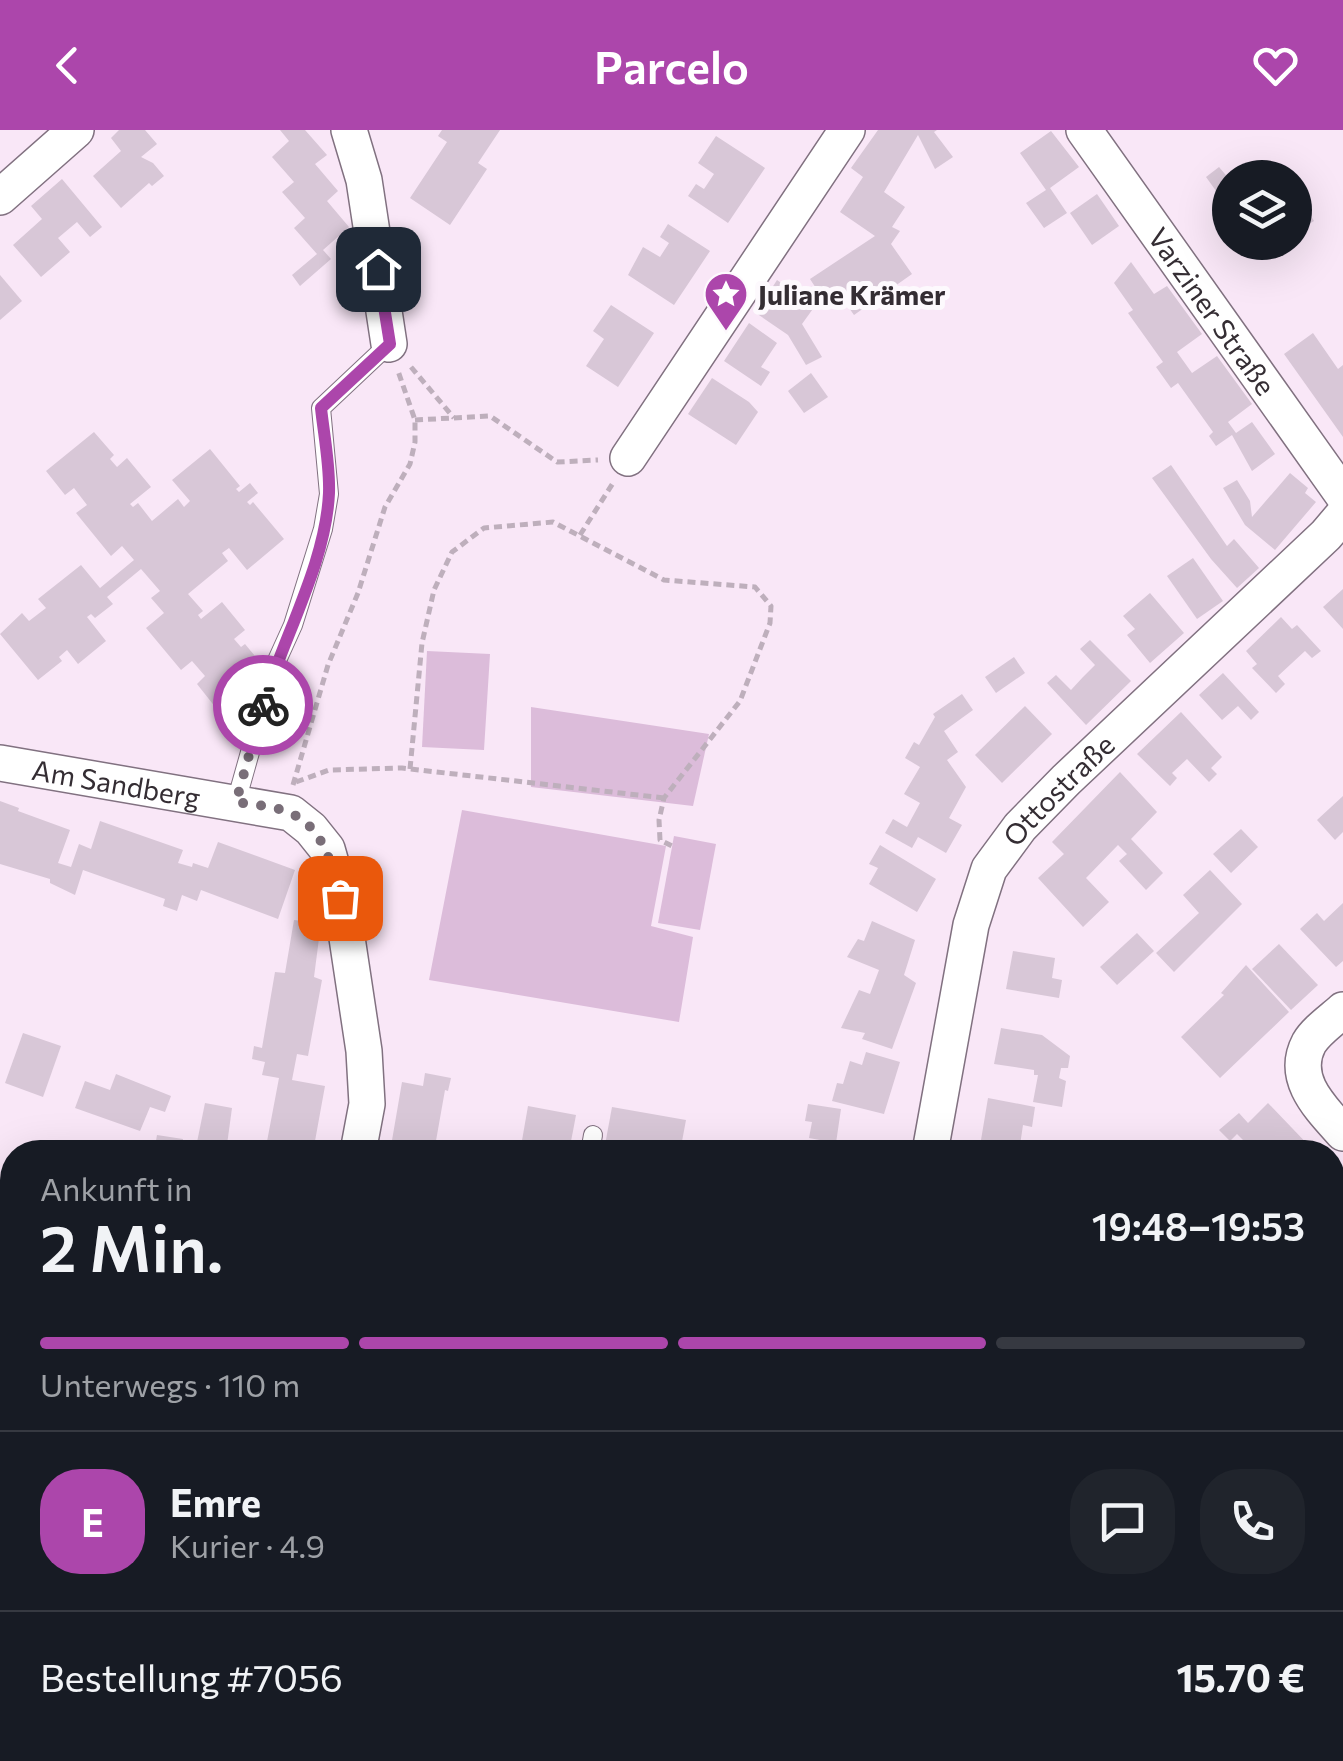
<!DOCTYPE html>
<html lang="de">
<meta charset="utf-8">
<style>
body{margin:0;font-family:Commissioner,sans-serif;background:#20242c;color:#f1f3f6;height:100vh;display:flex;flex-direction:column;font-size:38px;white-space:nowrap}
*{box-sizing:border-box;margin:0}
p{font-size:32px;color:#9ea1a6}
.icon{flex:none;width:55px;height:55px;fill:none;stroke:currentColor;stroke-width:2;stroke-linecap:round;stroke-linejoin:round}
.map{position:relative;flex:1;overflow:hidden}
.drawer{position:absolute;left:0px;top:1010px;width:1345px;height:622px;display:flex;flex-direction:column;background:#171b24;border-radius:40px 40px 0 0;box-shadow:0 10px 40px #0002}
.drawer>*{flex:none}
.fabs{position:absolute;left:1212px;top:30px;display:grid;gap:20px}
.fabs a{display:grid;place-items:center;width:100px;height:100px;border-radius:50%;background:#171b24;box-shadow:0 10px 40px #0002;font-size:50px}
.pin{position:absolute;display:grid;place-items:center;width:85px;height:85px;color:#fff;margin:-42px;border-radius:20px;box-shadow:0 5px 15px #0006}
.courier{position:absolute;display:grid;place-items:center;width:100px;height:100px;margin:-50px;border:8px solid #ac46ab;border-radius:50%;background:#fff;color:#222;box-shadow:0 2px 12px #0007}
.overview em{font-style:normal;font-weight:600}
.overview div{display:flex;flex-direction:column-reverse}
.overview{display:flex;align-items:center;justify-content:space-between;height:170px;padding:0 40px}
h1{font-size:65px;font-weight:600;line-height:75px}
.bar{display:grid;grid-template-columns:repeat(4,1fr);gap:15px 10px;align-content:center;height:120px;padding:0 40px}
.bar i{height:12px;border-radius:8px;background:#363941}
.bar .on{background:#ac46ab}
.bar p{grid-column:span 4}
.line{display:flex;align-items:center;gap:25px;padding:0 40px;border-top:2px solid #363941}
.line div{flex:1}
.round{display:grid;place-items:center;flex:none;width:105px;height:105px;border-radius:40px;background:#20242c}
header{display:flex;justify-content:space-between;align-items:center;height:130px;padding:0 40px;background:#ac46ab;color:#fff;font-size:45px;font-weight:600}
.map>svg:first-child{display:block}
.green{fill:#dcbcda}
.building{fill:#d8c7d7}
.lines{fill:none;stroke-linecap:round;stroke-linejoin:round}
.lane-casing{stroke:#817180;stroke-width:20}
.street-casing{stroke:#817180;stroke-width:38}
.secondary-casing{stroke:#817180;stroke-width:52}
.primary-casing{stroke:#817180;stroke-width:58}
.path{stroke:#beafbc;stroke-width:5;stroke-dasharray:8 5;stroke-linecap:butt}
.lane{stroke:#fff;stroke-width:18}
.street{stroke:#fff;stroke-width:35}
.secondary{stroke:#fff;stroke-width:50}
.primary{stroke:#fff;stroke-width:55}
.done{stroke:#796e78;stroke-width:10;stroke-dasharray:0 18}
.route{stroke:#ac46ab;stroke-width:12}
.labels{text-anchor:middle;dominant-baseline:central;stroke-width:10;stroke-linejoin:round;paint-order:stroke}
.poi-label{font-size:28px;font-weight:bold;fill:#342d33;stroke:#fdf9fd;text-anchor:start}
.street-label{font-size:28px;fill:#342d33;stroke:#fdf9fd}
</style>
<header><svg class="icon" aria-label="back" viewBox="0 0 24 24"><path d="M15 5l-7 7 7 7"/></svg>Parcelo<svg class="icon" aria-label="heart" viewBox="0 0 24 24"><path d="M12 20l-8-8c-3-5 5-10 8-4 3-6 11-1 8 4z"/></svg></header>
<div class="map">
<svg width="1343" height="1631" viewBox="0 0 1343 1631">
<rect width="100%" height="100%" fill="#f9e7f7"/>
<g class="green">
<path d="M427 521 490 524 484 620 422 617Z"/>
<path d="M531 577 709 604 693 676 531 657Z"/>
<path d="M462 680 666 716 651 796 693 807 679 892 429 850Z"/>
<path d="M674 706 716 714 700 800 658 793Z"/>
<path d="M303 1620H366L486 1631H302Z"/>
<path d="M876 1620H962L948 1631H862Z"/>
</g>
<g class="building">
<path d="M119 0H145L157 14 141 27 153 33 164 46 152 56 149 53 121 78 93 46 121 21 111 8Z"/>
<path d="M280 0H305L327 25 315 34 338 61 327 71 349 97 323 120 331 129 300 156 292 145 317 124 294 98 305 88 282 62 294 52 272 27 289 11Z"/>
<path d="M442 0H500L478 33 487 39 450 95 410 68 447 12 438 6Z"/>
<path d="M878 0H937L934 2 953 27 935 39 918 5 884 62 905 77 892 97 900 101 891 114 912 144 854 185 842 168 829 178 810 149 875 106 840 82 863 47 851 38Z"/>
<path d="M1051 1 1079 37 1050 58 1067 83 1044 98 1026 73 1046 60 1020 23Z"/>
<path d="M716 6 765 38 728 93 688 66 696 54 704 59 714 44 698 33Z"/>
<path d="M1219 37 1230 50V57L1219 65 1206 47Z"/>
<path d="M62 49 102 97 90 107 77 92 58 108 70 122 41 147 13 115 42 89 31 76Z"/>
<path d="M1295 60 1314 91 1307 95 1304 90 1295 95Z"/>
<path d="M1097 64 1119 96 1092 115 1070 83Z"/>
<path d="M668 94 710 121 674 175 628 145 643 117 660 127 669 113 660 107Z"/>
<path d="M1131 132 1154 164 1167 156 1202 204 1177 222 1192 243 1217 226 1252 274 1228 292 1236 303 1252 292 1275 324 1252 341 1232 305 1216 316 1209 306 1213 302 1178 253 1171 258 1156 237 1163 232 1128 183 1133 180 1114 153Z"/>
<path d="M0 145 22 171 0 190Z"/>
<path d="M777 150 815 176 802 194 822 227 806 235 788 205 756 183Z"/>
<path d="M611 175 654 203 618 257 586 236 604 209 593 201Z"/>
<path d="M749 193 777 213 761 237 770 242 761 256 724 231Z"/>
<path d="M1313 203 1338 239 1343 235V307L1284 224Z"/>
<path d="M811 243 828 267 804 283 788 261Z"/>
<path d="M712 248 749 272 758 282 736 315 688 284Z"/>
<path d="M94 302 114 325 110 329 117 337 127 328 151 357 130 374 133 377 138 373 152 391 178 369 184 377 190 371 172 350 210 319 240 356 236 359 239 362 250 353 258 363 247 372 250 375 253 372 284 409 247 440 229 418 222 423 228 431 188 464 203 481 198 485 201 489 222 472 245 500 234 509 241 517 245 514 265 538 216 578 197 554 205 546 192 531 181 540 146 498 164 483 151 468 160 461 141 439 107 467 113 474 95 488 91 484 87 487 106 511 78 534 67 520 59 527 62 531 38 550 0 504 22 483 29 491 46 478 38 469 81 435 100 458 134 430 122 416 111 426 76 383 87 375 74 358 65 365 46 341Z"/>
<path d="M1171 335 1227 416 1234 409 1259 438 1237 458 1211 429 1152 348Z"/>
<path d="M1290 343 1308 358 1305 363 1316 372 1275 420 1245 395 1223 358 1237 350 1250 371 1252 387Z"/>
<path d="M1193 428 1223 471 1197 489 1167 446Z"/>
<path d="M1343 459V499L1323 477Z"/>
<path d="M1150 463 1184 503 1150 533 1127 505 1135 499 1123 486Z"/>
<path d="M1281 487 1292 499 1297 495 1321 521 1312 528 1305 521 1278 546 1285 554 1276 563 1252 538 1257 534 1246 521Z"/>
<path d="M1090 510 1131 551 1086 595 1047 553 1056 545 1071 560 1083 547 1095 535 1080 519Z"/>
<path d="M1014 527 1025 543 996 563 985 547Z"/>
<path d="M1223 543 1259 582 1251 590 1238 576 1222 590 1199 565Z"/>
<path d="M962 564 973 580 944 601 958 622 947 630 966 657 949 688 962 695 946 723 918 707 912 718 885 703 893 689 907 697 920 673 904 664 920 637 905 628 914 612 919 615 935 587 933 584Z"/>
<path d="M1025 576 1052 604 1002 653 975 625Z"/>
<path d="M1181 582 1222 627 1211 638 1217 644 1209 652 1187 629 1172 643 1177 648 1170 656 1137 624Z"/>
<path d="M1120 642 1157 682 1131 709 1163 743 1146 760 1119 731 1127 724 1118 715 1086 748 1109 772 1083 797 1038 748 1064 724 1052 712Z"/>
<path d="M1343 666V702L1335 710 1317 690Z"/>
<path d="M0 671 19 678 18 681 70 700 58 733 71 737 79 714 91 719 100 691 183 720 178 733 192 737 193 733 208 738 218 712 295 740 278 789 201 760 197 771 182 765 177 781 163 776 165 769 83 740 75 765 50 753V749L0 734Z"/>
<path d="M1241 699 1258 717 1231 743 1213 724Z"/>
<path d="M880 715 936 749 917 782 869 754 878 738 869 734Z"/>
<path d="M1210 740 1242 774 1174 842 1156 823 1199 783 1183 765Z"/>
<path d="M1343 773V831L1336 837 1300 799 1317 783 1324 791Z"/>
<path d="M294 790 321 793 314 847 322 850 308 926 297 924 292 950 325 956 313 1022H265L279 948 262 945 265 932 252 929 254 916 262 918 275 842 285 843Z"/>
<path d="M872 791 915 810 904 845 916 853 892 919 862 909 865 903 841 898 859 860 870 864 879 840 847 827 858 809 864 811Z"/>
<path d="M1137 803 1154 821 1117 855 1100 837Z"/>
<path d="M1279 814 1318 855 1291 880 1252 839Z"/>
<path d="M1013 821 1055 828 1052 848 1062 850 1059 868 1006 859Z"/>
<path d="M1246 835 1289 882 1220 948 1181 907 1224 865 1221 863Z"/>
<path d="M1001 898 1042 905 1070 926 1068 938H1061L1059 948 1066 951 1062 977 1033 972 1038 945H1034V940L994 934Z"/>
<path d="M23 903 61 916 43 967 5 953Z"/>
<path d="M866 922 900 932 884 984 832 971 837 953 843 954 850 931 862 935Z"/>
<path d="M425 943 451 948 448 961 445 960 434 1022H390L402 952 423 956Z"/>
<path d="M116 944 171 966 165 982 150 977 140 1001 75 978 85 951 110 960Z"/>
<path d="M988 968 1035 977 1032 997 1023 995 1019 1022H979Z"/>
<path d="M205 973 232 978 226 1022H195Z"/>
<path d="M1268 973 1292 998 1315 1022H1255L1237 1004 1230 1011 1219 1000 1239 983 1248 993Z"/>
<path d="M808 974 841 979 836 1013 809 1008 812 992 805 991Z"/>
<path d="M528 976 576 985 569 1022H520Z"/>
<path d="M612 977 686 990 680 1022H639L605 1015Z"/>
<path d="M157 1005 183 1009 181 1022H154Z"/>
<path d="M842 1012 884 1018V1022H841Z"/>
<path d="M1332 1041 1343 1052V1117L1332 1106Z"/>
<path d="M0 1155 12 1158V1201L0 1199Z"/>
<path d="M1343 1167V1199L1332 1209V1177Z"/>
<path d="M1343 1243V1297L1332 1307V1253Z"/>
<path d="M5 1278 12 1279V1423L0 1422V1310Z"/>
<path d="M0 1435 10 1436 7 1455 12 1456V1480L9 1504 0 1502Z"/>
<path d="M60 1620H104L103 1631H59Z"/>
</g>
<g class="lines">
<defs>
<g id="lane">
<path d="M236 672 274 537 293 495 323 399 329 364 321 278 389 214"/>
<path d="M590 1022 593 1005"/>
<path d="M1332 1139 1343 1133"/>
</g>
<g id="street">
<path d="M349 0 364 50 389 214"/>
<path id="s1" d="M1084 0 1343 365"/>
<path d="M0 67 76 0"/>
<path d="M628 328 847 0"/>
<path id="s2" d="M0 633 291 683 311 699 327 719 341 768 364 921 367 974 358 1022"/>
<path d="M1343 880C1332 890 1316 901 1309 913 1290 949 1321 978 1343 1003"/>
<path id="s3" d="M930 1022 971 795 989 739 1020 697 1066 650 1326 405 1343 385"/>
<path d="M35 1631 36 1620"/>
</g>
<path id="secondary" d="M0 1122 12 1124"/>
<g id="primary">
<path d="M1332 1370 1343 1362"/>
<path d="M998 1631 1012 1620"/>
</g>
</defs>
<use href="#lane" class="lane-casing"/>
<use href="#street" class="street-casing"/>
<use href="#secondary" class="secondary-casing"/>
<use href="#primary" class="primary-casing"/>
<g class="path">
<path d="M411 237 454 288"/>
<path d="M415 290 490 286 557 332 598 330"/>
<path d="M580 405 613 353"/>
<path d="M410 639 422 513 434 460 452 422 484 398 553 392 664 450 755 457 771 476 770 493 740 571 664 668 659 690 660 710 672 716"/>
<path d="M296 652 329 640 402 638 664 668"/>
<path d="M293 655 328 535 358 463 385 377 410 334 415 312V290L398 241"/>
<path d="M1332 1432 1343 1428"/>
</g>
<use href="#lane" class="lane"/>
<use href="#street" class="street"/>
<use href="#secondary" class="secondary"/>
<use href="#primary" class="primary"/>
</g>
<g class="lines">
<path class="done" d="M263 575 236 672C253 675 275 676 290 683 324 697 332 736 340 768"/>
<path class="route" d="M263 575C283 508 326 433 329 363 330 335 324 306 321 278L390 214 378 139"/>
</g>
<defs>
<symbol id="sight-pin" viewBox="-11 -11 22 30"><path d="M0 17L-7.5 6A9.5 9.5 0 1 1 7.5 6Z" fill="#ac46ab" stroke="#fdf9fd"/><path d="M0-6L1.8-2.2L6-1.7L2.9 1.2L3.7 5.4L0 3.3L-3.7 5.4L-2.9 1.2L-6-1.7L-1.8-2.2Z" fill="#fff"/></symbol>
</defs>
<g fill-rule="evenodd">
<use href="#sight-pin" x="701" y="139" width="50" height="68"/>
</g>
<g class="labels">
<g class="poi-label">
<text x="758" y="164">Juliane Krämer</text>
</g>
<g class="street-label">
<text stroke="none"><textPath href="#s1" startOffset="222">Varziner Straße</textPath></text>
<text stroke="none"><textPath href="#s2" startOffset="118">Am Sandberg</textPath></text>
<text stroke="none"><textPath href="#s3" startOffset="395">Ottostraße</textPath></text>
</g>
</g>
</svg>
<div class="fabs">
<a><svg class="icon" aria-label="layers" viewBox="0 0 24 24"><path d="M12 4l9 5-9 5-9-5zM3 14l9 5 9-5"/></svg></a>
</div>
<div class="pin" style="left:340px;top:768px;background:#ea580c"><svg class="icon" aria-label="bag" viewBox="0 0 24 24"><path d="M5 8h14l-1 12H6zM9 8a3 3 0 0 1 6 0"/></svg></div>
<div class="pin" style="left:378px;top:139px;background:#1f2937"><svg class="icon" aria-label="home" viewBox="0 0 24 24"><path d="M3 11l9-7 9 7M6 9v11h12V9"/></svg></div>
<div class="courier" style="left:263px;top:575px"><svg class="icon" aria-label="bike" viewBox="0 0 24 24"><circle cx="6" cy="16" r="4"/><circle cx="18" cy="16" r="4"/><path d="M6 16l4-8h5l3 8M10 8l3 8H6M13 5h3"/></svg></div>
<section class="drawer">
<div class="overview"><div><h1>2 Min.</h1><p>Ankunft in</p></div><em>19:48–19:53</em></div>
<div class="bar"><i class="on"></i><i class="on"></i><i class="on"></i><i></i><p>Unterwegs · 110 m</p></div>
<div class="line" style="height:180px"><b class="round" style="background:#ac46ab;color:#fff">E</b><div><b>Emre</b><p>Kurier · 4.9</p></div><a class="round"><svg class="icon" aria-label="chat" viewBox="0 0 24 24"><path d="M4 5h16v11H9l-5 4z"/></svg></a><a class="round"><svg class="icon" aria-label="phone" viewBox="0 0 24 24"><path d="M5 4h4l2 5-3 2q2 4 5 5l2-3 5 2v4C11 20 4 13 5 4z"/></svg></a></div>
<div class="line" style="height:130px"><div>Bestellung #7056</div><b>15.70 €</b></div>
</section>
</div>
